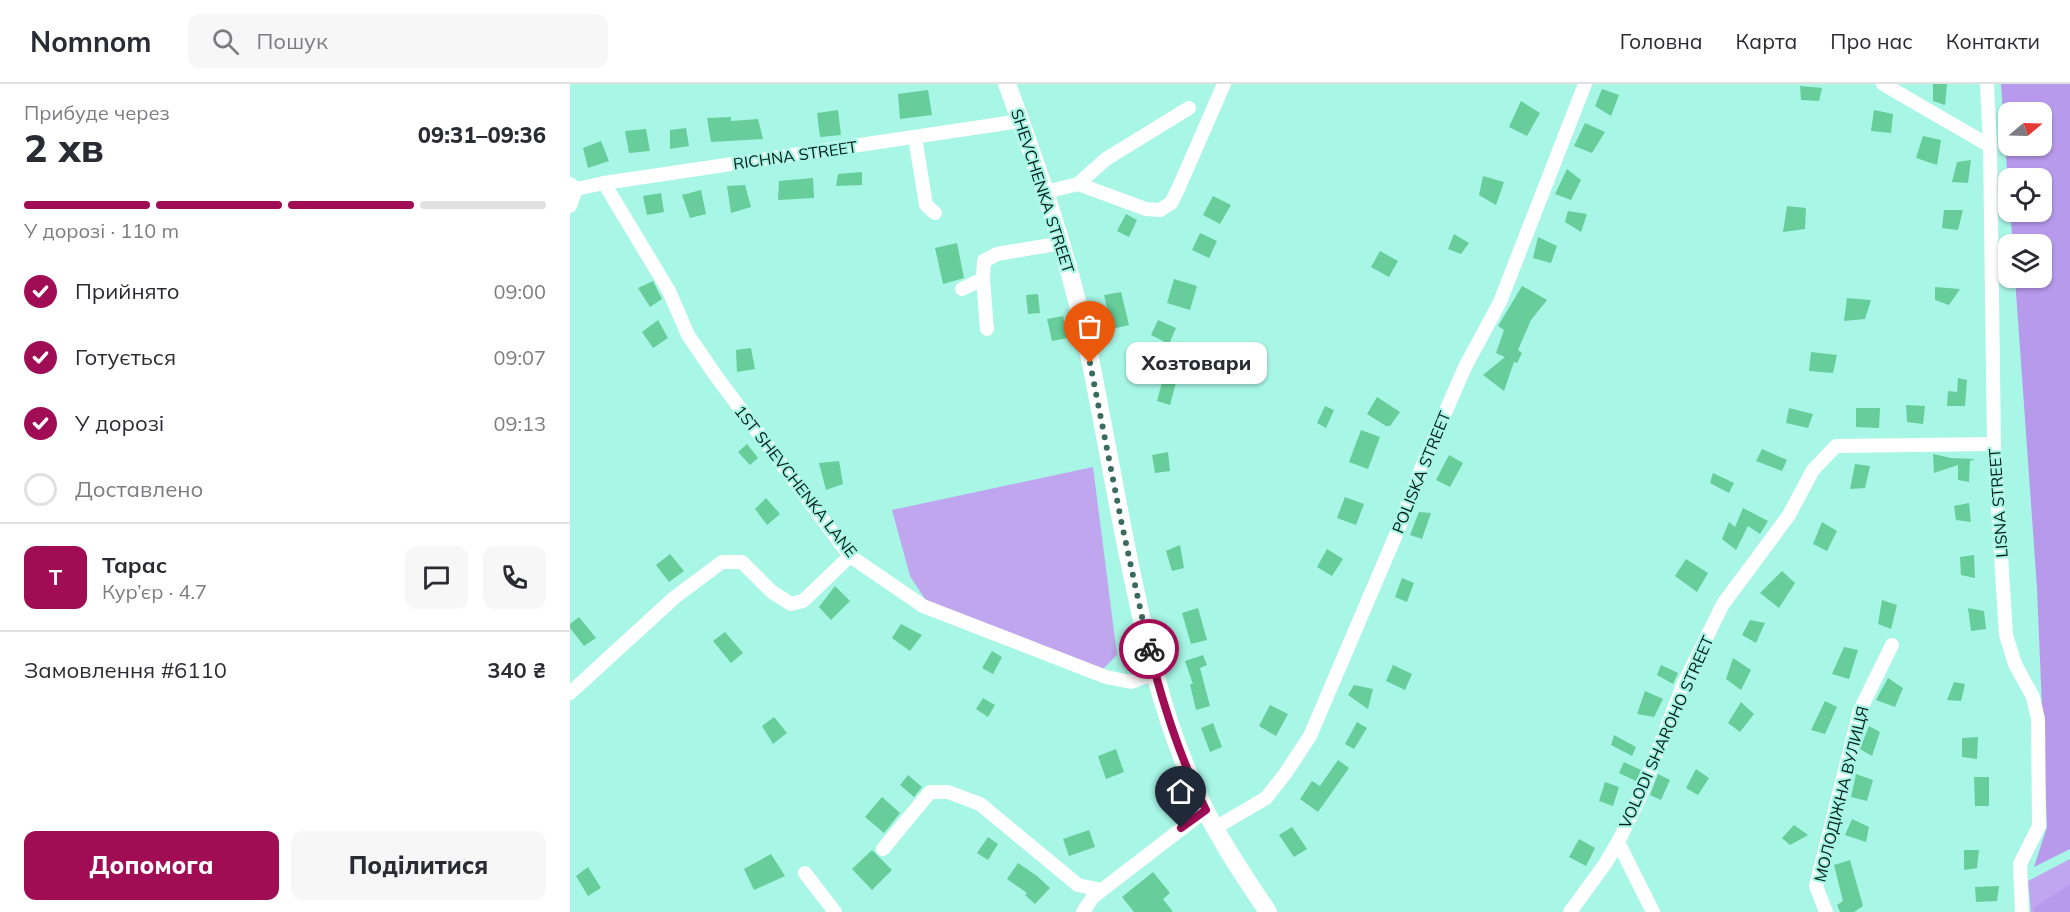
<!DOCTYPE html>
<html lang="uk">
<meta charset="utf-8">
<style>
body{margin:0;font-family:Mulish,sans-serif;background:#f7f7f7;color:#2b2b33;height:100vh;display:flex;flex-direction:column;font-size:22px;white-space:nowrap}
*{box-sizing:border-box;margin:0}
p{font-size:20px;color:#7c7c81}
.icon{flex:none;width:33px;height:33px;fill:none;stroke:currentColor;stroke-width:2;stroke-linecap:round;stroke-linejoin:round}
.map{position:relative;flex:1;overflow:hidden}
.drawer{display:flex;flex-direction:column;background:#fff;width:570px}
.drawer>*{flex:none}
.needle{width:39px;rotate:71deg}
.buttons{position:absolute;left:1428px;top:18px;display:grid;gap:12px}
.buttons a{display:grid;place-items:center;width:54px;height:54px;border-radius:12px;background:#fff;box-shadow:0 2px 4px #0004;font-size:30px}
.pin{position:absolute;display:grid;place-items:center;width:51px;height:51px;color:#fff;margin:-62px -26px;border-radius:50% 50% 50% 0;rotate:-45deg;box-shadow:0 0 6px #0007}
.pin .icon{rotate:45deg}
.courier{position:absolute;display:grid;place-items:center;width:60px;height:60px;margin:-30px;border:4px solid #a00d54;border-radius:50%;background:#fff;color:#222;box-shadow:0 2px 8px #0007}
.bubble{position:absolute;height:42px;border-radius:12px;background:#fff;box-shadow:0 2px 4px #0004;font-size:20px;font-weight:800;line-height:42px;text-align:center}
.headline em{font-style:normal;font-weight:800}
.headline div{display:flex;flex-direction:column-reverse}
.headline{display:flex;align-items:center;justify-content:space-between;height:102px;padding:0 24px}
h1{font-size:39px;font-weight:800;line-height:45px}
.bar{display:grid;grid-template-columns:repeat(4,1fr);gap:9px 6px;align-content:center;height:72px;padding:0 24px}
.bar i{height:8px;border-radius:4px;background:#e1e1e2}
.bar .active{background:#a00d54}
.bar p{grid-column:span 4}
.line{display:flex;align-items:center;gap:15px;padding:0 24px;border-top:2px solid #e1e1e2}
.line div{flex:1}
.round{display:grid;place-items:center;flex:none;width:63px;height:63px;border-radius:12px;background:#f7f7f7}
ol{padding:0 24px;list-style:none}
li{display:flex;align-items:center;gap:18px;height:66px}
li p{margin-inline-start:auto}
li .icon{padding:6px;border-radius:50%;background:#a00d54;color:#fff;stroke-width:4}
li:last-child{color:#7c7c81}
li i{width:33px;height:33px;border:3px solid #e1e1e2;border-radius:50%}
.action{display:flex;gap:12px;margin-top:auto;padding:12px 24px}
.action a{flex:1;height:69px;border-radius:12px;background:#a00d54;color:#fff;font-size:24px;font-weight:800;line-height:69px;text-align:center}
.action a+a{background:#f7f7f7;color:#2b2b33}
header{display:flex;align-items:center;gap:36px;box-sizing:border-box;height:84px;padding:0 30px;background:#fff;border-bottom:2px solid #e1e1e2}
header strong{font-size:28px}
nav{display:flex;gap:33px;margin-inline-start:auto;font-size:21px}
.search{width:420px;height:54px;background:#f7f7f7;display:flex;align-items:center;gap:15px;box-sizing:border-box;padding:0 21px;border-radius:12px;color:#7c7c81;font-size:22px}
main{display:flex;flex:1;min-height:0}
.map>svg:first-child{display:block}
.green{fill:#bfa6ee}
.forest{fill:#b89aed;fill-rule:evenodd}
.building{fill:#67cd9b}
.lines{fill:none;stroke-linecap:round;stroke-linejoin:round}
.minor{stroke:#fff;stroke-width:14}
.major{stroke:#fff;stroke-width:18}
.done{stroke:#3b6a61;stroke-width:6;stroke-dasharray:0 10.8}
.route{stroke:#a00d54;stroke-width:8}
.labels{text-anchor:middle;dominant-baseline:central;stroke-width:4.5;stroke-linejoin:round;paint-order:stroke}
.street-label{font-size:16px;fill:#001e19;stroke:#a8f6e6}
</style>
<header>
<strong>Nomnom</strong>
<div class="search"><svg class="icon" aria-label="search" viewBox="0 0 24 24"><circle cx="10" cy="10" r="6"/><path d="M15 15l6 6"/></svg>Пошук</div>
<nav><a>Головна</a><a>Карта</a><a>Про нас</a><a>Контакти</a></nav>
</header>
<main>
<section class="drawer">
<div class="headline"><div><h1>2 хв</h1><p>Прибуде через</p></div><em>09:31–09:36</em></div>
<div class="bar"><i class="active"></i><i class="active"></i><i class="active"></i><i></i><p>У дорозі · 110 m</p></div>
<ol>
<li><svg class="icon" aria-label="check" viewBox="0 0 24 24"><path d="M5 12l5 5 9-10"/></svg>Прийнято<p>09:00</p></li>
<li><svg class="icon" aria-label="check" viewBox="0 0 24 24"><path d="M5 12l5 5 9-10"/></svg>Готується<p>09:07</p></li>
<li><svg class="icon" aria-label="check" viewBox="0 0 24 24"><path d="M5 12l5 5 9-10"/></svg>У дорозі<p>09:13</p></li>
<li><i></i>Доставлено</li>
</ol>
<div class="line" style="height:108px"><b class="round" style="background:#a00d54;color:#fff">Т</b><div><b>Тарас</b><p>Кур’єр · 4.7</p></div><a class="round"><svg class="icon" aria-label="chat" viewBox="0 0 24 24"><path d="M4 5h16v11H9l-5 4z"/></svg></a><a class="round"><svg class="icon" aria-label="phone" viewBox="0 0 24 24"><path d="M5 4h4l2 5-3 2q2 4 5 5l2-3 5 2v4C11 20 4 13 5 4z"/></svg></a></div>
<div class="line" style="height:78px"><div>Замовлення #6110</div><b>340 ₴</b></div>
<div class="action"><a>Допомога</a><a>Поділитися</a></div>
</section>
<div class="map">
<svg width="1500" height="828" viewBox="0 0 1500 828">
<rect width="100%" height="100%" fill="#a8f6e6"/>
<g class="green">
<path d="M523 383 547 571 533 585 357 518 340 492 322 426Z"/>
<path d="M1500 775V828H1461L1458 797Z"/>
</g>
<g class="forest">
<path d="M1431 0H1500V765L1464 783 1477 743 1467 504 1445 194H1472V160H1443L1440 128H1472V94H1438V100ZM1438 28H1472V62H1438Z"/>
<path d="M1500 800V828H1464V824Z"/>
</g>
<g class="building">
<path d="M1363 0H1377L1375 21 1363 17Z"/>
<path d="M1230 2 1252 4 1249 17 1231 16Z"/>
<path d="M1032 5 1049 11 1041 32 1025 22Z"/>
<path d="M358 6 362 31 330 35 328 10Z"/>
<path d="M951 17 970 29 957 52 939 43Z"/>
<path d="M268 26 271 51 250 53 247 29Z"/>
<path d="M1304 26 1323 30 1321 49 1301 47Z"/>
<path d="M161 33V37L188 35 193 55 141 58 137 34Z"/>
<path d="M1015 39 1035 48 1022 69 1004 62Z"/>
<path d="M116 44 119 62 100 65V46Z"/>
<path d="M76 45 80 67 59 69 55 47Z"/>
<path d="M1353 52 1371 56 1367 81 1346 74Z"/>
<path d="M31 57 39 77 18 84 13 64Z"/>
<path d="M1401 76 1398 99 1382 98 1387 78Z"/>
<path d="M997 85 1011 96 1001 116 985 110Z"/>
<path d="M292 88V101L266 102 268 90Z"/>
<path d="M913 92 934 98 926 121 909 111Z"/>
<path d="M243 94 244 114 208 116 209 97Z"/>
<path d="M175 101 181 123 161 129 157 102Z"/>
<path d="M131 106 136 130 120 134 112 111Z"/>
<path d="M91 109 94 128 77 131 73 112Z"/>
<path d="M643 112 661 121 650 140 633 131Z"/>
<path d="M1217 122 1236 124 1235 145 1213 148Z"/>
<path d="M1374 126H1393L1388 146 1372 144Z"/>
<path d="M998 127 1017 130 1011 148 995 138Z"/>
<path d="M556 130 567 136 559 153 547 147Z"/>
<path d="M630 149 647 157 639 174 622 166Z"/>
<path d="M884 150 899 159 891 170 878 165Z"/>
<path d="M968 153 987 162 981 179 963 174Z"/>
<path d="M387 159 394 194 373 200 365 164Z"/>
<path d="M810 167 828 177 819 193 801 183Z"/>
<path d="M604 195 627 202 620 226 597 219Z"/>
<path d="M83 197 92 215 80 223 68 204Z"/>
<path d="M952 202 977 216 961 236 948 266 952 269 947 279 944 278 934 307 913 291 935 273 926 269 934 246 928 242Z"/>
<path d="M1365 203 1390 205 1379 221 1365 216Z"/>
<path d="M551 208 559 241 542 245 534 211Z"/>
<path d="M468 210 470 229 458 230 456 211Z"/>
<path d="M1277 214 1301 216 1295 235 1274 237Z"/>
<path d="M493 232 498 254 482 257 477 235Z"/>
<path d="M88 236 98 254 83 264 72 248Z"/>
<path d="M588 236 606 244 599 260 581 251Z"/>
<path d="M181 264 185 285 167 288 166 266Z"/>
<path d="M1241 268 1267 271 1263 289 1239 287Z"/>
<path d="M573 273 579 294 568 296 563 275Z"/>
<path d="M595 287 608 291 600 321 587 317Z"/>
<path d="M1388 294 1397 296 1395 322H1377L1378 307 1387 308Z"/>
<path d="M807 313 830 328 820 342H816L797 330Z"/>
<path d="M1336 321 1355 322 1353 340 1337 338Z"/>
<path d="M755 322 764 326 756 344 747 339Z"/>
<path d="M1219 324 1243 330 1238 344 1216 339Z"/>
<path d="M1286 324H1310L1309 344 1286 343Z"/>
<path d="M791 346 810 353 798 385 779 378Z"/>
<path d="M177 360 188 374 180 381 168 368Z"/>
<path d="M1192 365 1217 376 1212 387 1186 377Z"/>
<path d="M598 368 600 387 585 389 582 371Z"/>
<path d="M1363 370 1381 374 1405 375 1400 377 1399 398 1388 396V381L1364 389Z"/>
<path d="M879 371 893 379 880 403 866 396Z"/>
<path d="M269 377 273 400 256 406 249 379Z"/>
<path d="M1285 380 1300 382 1295 404 1280 405Z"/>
<path d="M1143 389 1164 399 1159 409 1140 399Z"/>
<path d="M775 413 794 420 786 441 767 434Z"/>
<path d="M196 414 210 430 197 441 185 425Z"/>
<path d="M1399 419 1401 438 1386 436 1384 422Z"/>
<path d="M1173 424 1198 437 1190 450 1178 442 1166 466 1152 455 1159 438 1165 443Z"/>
<path d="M849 428 861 429 852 455 840 451Z"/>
<path d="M1252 438 1267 447 1257 467 1243 460Z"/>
<path d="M610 461 614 484 602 487 596 467Z"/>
<path d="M757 465 773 475 762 492 747 483Z"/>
<path d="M100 470 114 487 99 498 86 481Z"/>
<path d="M1404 471 1405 494 1391 491 1390 473Z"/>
<path d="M1116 475 1138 489 1127 508 1105 492Z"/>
<path d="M1212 487 1225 499 1209 524 1190 509Z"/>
<path d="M832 494 844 499 837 518 825 513Z"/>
<path d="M265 502 280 517 261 536 249 523Z"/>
<path d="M1312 516 1327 521 1321 545 1308 540Z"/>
<path d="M628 524 637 556 621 560 612 529Z"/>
<path d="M1398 524 1414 527 1416 545 1401 547Z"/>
<path d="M9 533 26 554 14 562 0 544V540Z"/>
<path d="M1180 536 1195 539 1186 559 1172 551Z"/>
<path d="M331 540 352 551 340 567 322 554Z"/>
<path d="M155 548 173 569 161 579 143 557Z"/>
<path d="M1274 563 1288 566 1279 595 1262 590Z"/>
<path d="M422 567 432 573 423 590 412 584Z"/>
<path d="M633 571 637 581 630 584 640 622 626 626 620 600H623L615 577Z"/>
<path d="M1163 574 1181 586 1171 606 1156 595Z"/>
<path d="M823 581 842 590 835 606 816 597Z"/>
<path d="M1091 581 1108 589 1103 600 1087 591Z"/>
<path d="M1318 594 1333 604 1325 623 1306 616Z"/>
<path d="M1384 598 1395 600 1391 617 1377 616Z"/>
<path d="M784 601 803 605 798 625 778 611Z"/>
<path d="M1075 607 1093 615 1084 633 1067 630Z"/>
<path d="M413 614 425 621 418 633 406 625Z"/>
<path d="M1255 617 1267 623 1255 650 1241 646Z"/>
<path d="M1171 618 1184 630 1170 648 1158 639Z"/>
<path d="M700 621 718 630 706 652 689 642Z"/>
<path d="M204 633 217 649 203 660 192 642Z"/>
<path d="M787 638 797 644 784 665 775 660Z"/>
<path d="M643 639 652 663 640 668 631 644Z"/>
<path d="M1299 642 1310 648 1302 672 1290 665Z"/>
<path d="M1044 651 1066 663 1062 672 1041 661Z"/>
<path d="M1408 653 1407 675 1392 673V654Z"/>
<path d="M546 665 554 688 536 695 528 672Z"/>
<path d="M768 676 779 684 748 728 730 715 742 697 750 702Z"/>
<path d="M1054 678 1071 686 1066 697 1049 689Z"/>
<path d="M1126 685 1139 694 1128 711 1116 704Z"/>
<path d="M1088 690 1100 696 1091 716 1080 711Z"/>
<path d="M1286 690 1303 696 1297 717 1281 713Z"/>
<path d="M338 691 352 703 344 713 330 701Z"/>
<path d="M1404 693H1419V722H1405Z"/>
<path d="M1035 698 1049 703 1043 722 1029 717Z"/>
<path d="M312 713 330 729 314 749 295 733Z"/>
<path d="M1282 735 1299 743 1296 758 1275 751Z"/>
<path d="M1224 741 1238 751 1220 761 1212 754Z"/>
<path d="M722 743 737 765 724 773 709 751Z"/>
<path d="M519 746 525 763 499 772 493 755Z"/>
<path d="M418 753 428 760 418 776 407 769Z"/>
<path d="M1009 755 1025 764 1016 782 999 773Z"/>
<path d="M302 766 322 786 302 806 282 785Z"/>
<path d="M1394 766H1409L1407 784 1394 786Z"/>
<path d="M201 770 215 792 184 806 174 785Z"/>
<path d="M1280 776 1293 822 1284 828H1270L1267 821 1273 817 1264 781Z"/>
<path d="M448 779 467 792 480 804 465 820 455 811 457 809 437 795Z"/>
<path d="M18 783 31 804 18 812 6 792Z"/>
<path d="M583 788 600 809 593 815 603 828H564L552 813Z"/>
<path d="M1429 802 1427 817 1406 818 1405 803Z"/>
</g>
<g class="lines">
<g class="minor">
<path d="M1313 0 1420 62"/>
<path d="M1417 0 1420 62 1424 360 1436 551 1445 580 1463 613 1468 635 1469 742 1450 780 1452 828"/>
<path d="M345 53 356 121 365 129"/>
<path d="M34 99 99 207 118 251 146 292 280 472 353 522 536 593 561 598 585 589"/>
<path d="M0 100 6 105 34 99 451 37"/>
<path d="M508 100 536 75 619 24"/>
<path d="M476 108 508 100 576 125 590 126 601 119 609 103 654 0"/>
<path d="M0 122 6 105"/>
<path d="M392 205 413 195"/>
<path d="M417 245 413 195 414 177 427 170 492 159"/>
<path d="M0 609 105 513 152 478H172L202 508 221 520 233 517 280 472"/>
<path d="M645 744 696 714 715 690 740 652 828 446 855 375 895 283 930 218 1015 0"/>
<path d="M1048 758 1083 828"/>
<path d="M313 765 360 708H378L410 720 508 801 532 806 636 726"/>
<path d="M235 789 265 828"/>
<path d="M513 828 523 813 532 806"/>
<path d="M1000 828 1035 780 1048 758 1069 715 1113 601 1153 520 1219 431 1243 386 1266 362 1424 360"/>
<path d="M1256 828 1246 802 1290 626 1322 561"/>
</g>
<path class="major" d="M437 0C468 84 497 168 516 255 532 332 545 409 561 486 576 557 592 629 621 695 641 743 669 785 698 828"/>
</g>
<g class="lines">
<path class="done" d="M520 279 552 441 579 565"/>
<path class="route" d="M579 565C593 621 610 675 636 726L611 744"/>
</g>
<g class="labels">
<g class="street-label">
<text transform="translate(225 71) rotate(-8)">RICHNA STREET</text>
<text transform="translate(473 107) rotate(72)">SHEVCHENKA STREET</text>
<text transform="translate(851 388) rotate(-68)">POLISKA STREET</text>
<text transform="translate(226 397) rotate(52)">1ST SHEVCHENKA LANE</text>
<text transform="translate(1428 419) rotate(-94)">LISNA STREET</text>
<text transform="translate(1096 648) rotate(-66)">VOLODI SHAROHO STREET</text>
<text transform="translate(1271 710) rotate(-76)">МОЛОДІЖНА ВУЛИЦЯ</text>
</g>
</g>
</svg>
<div class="buttons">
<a><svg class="needle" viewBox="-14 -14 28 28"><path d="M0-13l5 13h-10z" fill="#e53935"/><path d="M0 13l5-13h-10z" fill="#7c7c81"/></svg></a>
<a><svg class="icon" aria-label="locate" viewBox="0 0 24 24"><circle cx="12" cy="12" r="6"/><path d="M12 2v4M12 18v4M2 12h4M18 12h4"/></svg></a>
<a><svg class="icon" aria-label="layers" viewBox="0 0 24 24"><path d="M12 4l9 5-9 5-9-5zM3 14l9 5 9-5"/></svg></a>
</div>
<div class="pin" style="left:520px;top:279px;background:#ea580c"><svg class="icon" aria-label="bag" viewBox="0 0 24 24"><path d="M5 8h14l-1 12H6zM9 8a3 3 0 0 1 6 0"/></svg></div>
<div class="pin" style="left:611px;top:744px;background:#1f2937"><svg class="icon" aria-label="home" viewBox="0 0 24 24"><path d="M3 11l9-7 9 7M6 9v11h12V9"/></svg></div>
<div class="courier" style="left:579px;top:565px"><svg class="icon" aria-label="bike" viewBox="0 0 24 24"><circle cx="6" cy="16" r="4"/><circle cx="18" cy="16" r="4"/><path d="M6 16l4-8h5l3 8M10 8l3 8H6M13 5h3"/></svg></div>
<div class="bubble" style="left:556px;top:258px;width:141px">Хозтовари</div>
</div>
</main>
